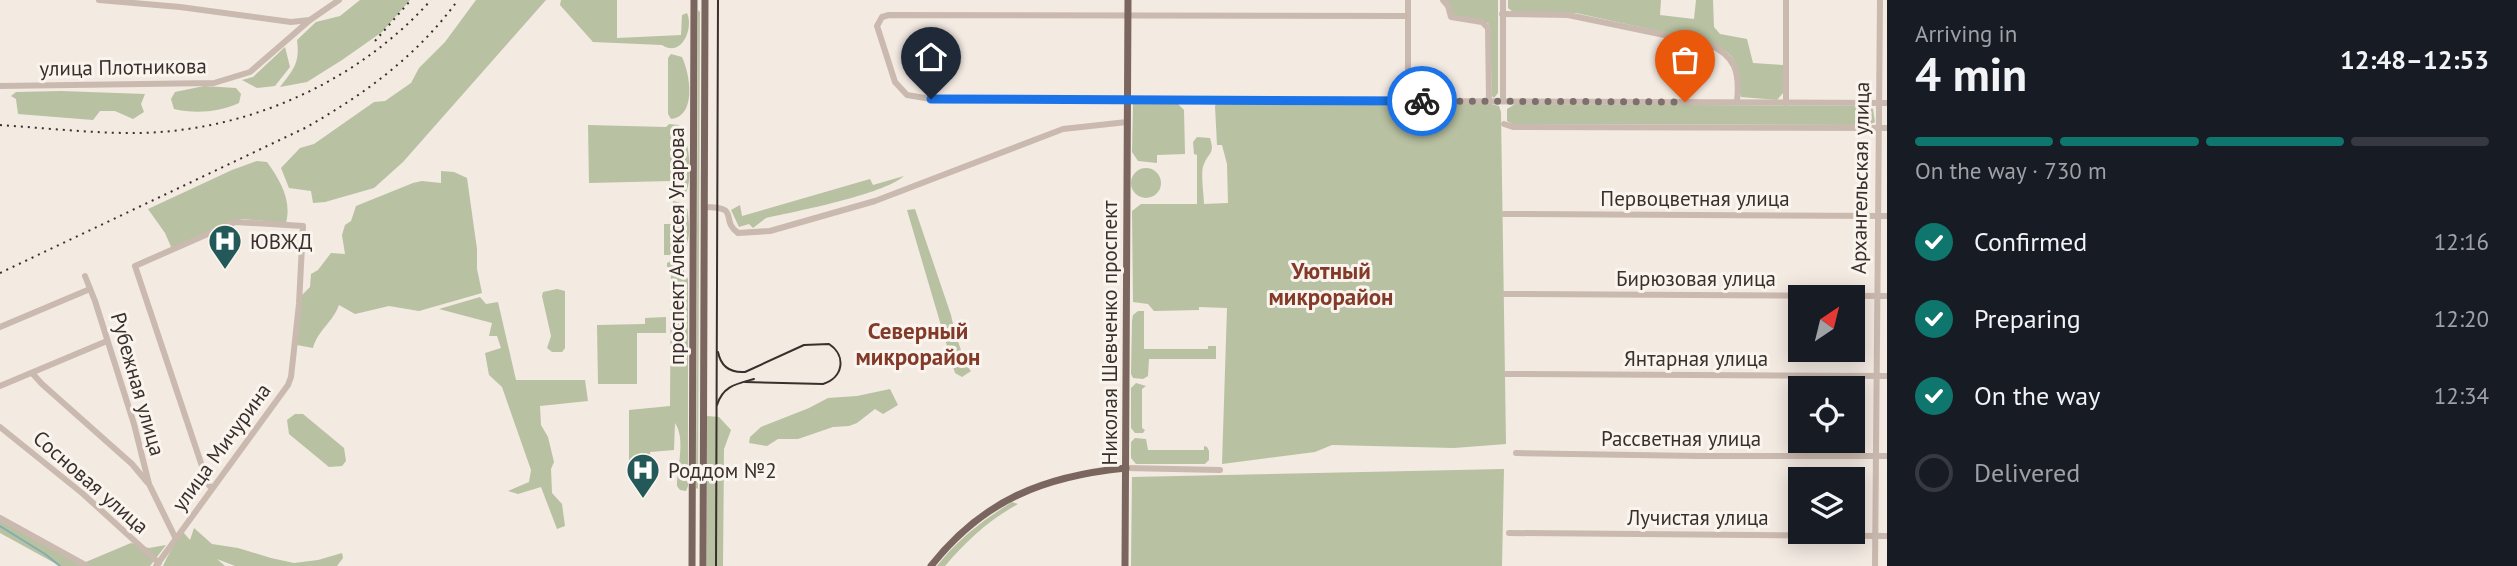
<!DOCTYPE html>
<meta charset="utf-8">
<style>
body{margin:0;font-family:"PT Sans",sans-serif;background:#242831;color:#f1f3f6;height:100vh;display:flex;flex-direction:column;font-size:26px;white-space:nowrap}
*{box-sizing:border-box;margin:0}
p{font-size:23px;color:#9ea1a6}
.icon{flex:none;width:38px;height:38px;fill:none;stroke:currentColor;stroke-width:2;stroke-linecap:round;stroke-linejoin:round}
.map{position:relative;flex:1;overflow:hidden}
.sheet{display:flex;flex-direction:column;background:#171b24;width:630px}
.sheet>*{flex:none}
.needle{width:46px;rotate:35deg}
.controls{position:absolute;left:1788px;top:285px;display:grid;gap:14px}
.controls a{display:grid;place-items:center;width:77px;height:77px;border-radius:0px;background:#171b24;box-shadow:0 4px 18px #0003;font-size:35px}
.pin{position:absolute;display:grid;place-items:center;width:60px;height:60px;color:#fff;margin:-72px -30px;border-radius:50% 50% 50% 0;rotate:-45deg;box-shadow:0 0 7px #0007}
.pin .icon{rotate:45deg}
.courier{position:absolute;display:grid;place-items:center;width:70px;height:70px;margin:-35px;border:5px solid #1a73e8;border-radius:50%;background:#fff;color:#222;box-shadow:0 2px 9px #0007}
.head em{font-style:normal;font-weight:600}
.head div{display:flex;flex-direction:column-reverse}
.head{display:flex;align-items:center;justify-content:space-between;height:119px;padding:0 28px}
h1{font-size:46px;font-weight:600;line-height:52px}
.bar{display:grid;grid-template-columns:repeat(4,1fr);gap:10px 7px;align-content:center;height:84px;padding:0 28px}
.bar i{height:9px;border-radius:5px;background:#363941}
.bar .current{background:#0f766e}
.bar p{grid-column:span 4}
ol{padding:0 28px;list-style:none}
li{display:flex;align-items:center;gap:21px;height:77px}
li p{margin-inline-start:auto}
li .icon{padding:7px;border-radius:50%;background:#0f766e;color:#fff;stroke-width:4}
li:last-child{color:#9ea1a6}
li i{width:38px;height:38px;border:4px solid #363941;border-radius:50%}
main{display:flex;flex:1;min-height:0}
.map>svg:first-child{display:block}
.green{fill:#b8c1a2}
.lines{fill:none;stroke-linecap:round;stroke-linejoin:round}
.stream{stroke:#82aeae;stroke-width:2}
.minor{stroke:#cab9ae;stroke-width:6}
.major{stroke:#7a665e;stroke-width:7}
.tram{stroke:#3a2f2c;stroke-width:2}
.rail{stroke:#3a2f2c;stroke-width:2;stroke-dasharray:2 5;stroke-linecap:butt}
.done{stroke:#7b706c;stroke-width:7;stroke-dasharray:0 12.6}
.route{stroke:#1a73e8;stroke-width:9}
.labels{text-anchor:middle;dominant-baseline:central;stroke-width:6;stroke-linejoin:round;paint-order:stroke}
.street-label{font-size:21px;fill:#3a2f2c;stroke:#faf4ee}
.poi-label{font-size:21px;fill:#3a2f2c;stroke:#faf4ee;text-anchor:start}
.neighbourhood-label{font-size:23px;font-weight:bold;fill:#843a29;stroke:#faf4ee}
</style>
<main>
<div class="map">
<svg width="1887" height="566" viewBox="0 0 1887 566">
<rect width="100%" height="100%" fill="#f3eae2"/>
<g class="green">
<path d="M360 0H410L382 32 342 60 307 82 280 87C294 69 300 63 297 40L316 22 340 16Z"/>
<path d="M476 0H546L403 162 374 188 325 202 313 203 311 191 289 188 281 168 300 148 314 144 374 102 385 101 411 83 419 68 445 42Z"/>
<path d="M561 0H617V38L681 35 682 15 687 13C694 28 682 58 662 45L593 42 560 5Z"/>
<path d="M1445 0H1498V93L1494 98 1492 96 1490 28 1488 23 1453 16Z"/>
<path d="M1508 0H1661L1660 15 1694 19 1696 0H1713L1714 27 1720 34 1747 39 1753 63 1783 65V93L1777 100 1741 97C1734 63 1743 55 1704 41L1576 13 1513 12 1508 8Z"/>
<path d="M698 10 700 12 698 489 696 488Z"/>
<path d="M285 47 290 67 275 86 257 88 242 80 253 77Z"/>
<path d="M671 54 682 57C690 74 697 116 671 119L668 114V58Z"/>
<path d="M204 86 236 88 241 94 239 103C220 112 195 114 174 109L171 99 175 92Z"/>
<path d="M61 91 145 94 141 104 144 112 133 119 115 111H100L93 120 18 114 16 99 11 96 16 92Z"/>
<path d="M1176 102 1184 110 1185 154 1157 155V163L1138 161 1132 152 1133 104Z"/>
<path d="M1268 103 1491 104 1499 106 1501 112 1506 444 1454 448 1332 445 1315 452 1222 464 1227 308 1199 307V310L1154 311 1148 304 1133 302 1132 211 1141 204H1197V155L1194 154 1193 142 1197 137 1210 138C1215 154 1209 152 1204 164 1200 171 1204 195 1204 204L1228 203 1227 164 1222 145H1217L1215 106 1216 104Z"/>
<path d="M1515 104 1867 106 1873 109 1875 122 1869 125 1512 124 1507 121V109Z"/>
<path d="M669 124 679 125C690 138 694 184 684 196L671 195V181L589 183 588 125 666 127Z"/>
<path d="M257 161 267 162C280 180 292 200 286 223L242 219 172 249 165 233 148 209 232 170Z"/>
<circle cx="1146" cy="183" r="15"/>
<path d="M441 171 454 172 467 178 477 249V269L482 293 419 311 389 306 355 314 339 305C333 322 318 330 313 348L297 345 302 295 310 287 311 274 318 270 331 253 345 254 342 235 345 225 351 221 356 206 413 183 422 181 441 183Z"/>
<path d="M904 176C882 195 797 211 766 218L753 228 749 224 739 227 731 210 740 205 742 216 870 179 873 185Z"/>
<path d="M673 201 686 204C689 215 693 244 681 253 677 256 670 255 664 255V224H671Z"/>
<path d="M915 209 951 315C953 326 964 364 971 371L962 377 955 373 907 210Z"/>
<path d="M671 261 682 267 688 279V486L686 491 680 490 677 486C677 468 686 439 675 423L674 450 650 452 651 473 646 479 633 480 629 470V410L670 406 671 268 667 267V263Z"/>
<path d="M557 289 565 291V348L562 352H552L547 348 551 336 542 296 543 292Z"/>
<path d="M480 297 486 304 498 302 516 380H585L588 401 540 406 541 425 548 437 554 462 551 469 552 493 562 504 565 526 557 529 541 487 518 494 508 491 529 482 531 470 502 387 489 375 485 353 501 348 497 336H489L492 323 439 309Z"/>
<path d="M1138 311H1144V349H1208V346H1216V359H1149L1148 376 1143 379 1133 378 1131 374 1132 321 1133 315Z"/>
<path d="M666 317V333H637V384H598L597 325 645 324V318Z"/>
<path d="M1136 383 1146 386 1142 389V428L1145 430 1143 433H1135L1131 428V388Z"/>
<path d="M890 389 898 405 883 414 875 409 857 423 849 426 833 427 798 439H778L767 446 749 443 750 437 761 427 809 408 828 398 857 396Z"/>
<path d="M295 414H303L344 448 346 461 342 466 329 467 289 434 287 420Z"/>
<path d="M707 416 719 417 731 430 724 449 723 566H707Z"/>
<path d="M1135 438 1146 439 1148 450H1204V446L1207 447 1209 451V460L1205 464H1136L1131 458V442Z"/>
<path d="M1504 469 1502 566H1131L1132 477Z"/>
<path d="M1012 502 1018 504C989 520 966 541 945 566H937C958 539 983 520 1012 502Z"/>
<path d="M0 521 81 564 131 543 149 548 166 545 150 566H60L0 533Z"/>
<path d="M194 528 212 544 238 548 271 558 294 563 318 560 342 553 343 558 337 566H235L217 559 225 566H163C168 554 175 543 183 532L190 540Z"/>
</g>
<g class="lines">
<path class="stream" d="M0 526 45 554 60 566"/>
<g class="minor">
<path d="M99 0 180 7 291 22 310 20 339 0"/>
<path d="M1408 0V100"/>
<path d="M1443 0 1448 6 1451 17 1482 22 1488 28 1489 101"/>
<path d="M1503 0V100"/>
<path d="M1502 14 1568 15 1708 44C1736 56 1740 72 1737 102"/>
<path d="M1408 16 889 15 882 17 877 26 895 82 907 95 931 99 1887 103"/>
<path d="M0 86 214 83 250 72 310 20"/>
<path d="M1786 103V0"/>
<path d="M1504 124 1513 127 1887 128"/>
<path d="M704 207C742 207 719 219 738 233L770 231 875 201 1063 129 1127 122"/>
<path d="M1504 214 1887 216"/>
<path d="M85 276 95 301 134 424 149 484 176 539"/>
<path d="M1504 294 1887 296"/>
<path d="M0 327 90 289"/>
<path d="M32 373 42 384 132 464 147 482"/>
<path d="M1506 374 1887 376"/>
<path d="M0 386 107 341"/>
<path d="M0 427 82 493 159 563"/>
<path d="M1516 453 1698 456H1887"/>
<path d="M1126 468 1220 470"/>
<path d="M0 518 87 566"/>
<path d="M1509 533 1887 536"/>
<path d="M156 566 288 385 291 377 299 304 303 226 235 222 135 266 208 484 212 489"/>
<path d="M1875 566 1880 0"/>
</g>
<g class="major">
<path d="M692 566 694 0"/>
<path d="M703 566 705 0"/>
<path d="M931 566C983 500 1044 476 1126 468"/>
<path d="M1125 566 1128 0"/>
</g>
<g class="tram">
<path d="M718 352C721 367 730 373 745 372L804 345 829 344C847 356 843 378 823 384L745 382"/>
<path d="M717 405C723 386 736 384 754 379"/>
<path d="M716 566 718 0"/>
</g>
<g class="rail">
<path d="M375 41 411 0"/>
<path d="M0 125C44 128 89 133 133 133 244 133 357 83 431 0"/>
<path d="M0 273 305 128C365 94 417 56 458 0"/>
</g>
</g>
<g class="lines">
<path class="done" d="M1422 101 1685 102"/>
<path class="route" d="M931 99 1422 101"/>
</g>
<defs>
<symbol id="hospital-pin" viewBox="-11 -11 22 30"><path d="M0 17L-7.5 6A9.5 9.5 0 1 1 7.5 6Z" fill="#235959" stroke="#faf4ee"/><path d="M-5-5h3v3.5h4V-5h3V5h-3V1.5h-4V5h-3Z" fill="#fff"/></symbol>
</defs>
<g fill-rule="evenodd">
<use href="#hospital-pin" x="206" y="222" width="38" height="52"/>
<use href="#hospital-pin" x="624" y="451" width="38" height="52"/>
</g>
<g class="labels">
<g class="street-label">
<text transform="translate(123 67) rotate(-1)">улица Плотникова</text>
<text transform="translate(1860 178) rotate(-89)">Архангельская улица</text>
<text x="1695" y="198">Первоцветная улица</text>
<text transform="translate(676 246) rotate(-90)">проспект Алексея Угарова</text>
<text x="1696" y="278">Бирюзовая улица</text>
<text transform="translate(1109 333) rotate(-90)">Николая Шевченко проспект</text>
<text x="1696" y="358">Янтарная улица</text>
<text transform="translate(138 384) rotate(74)">Рубежная улица</text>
<text x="1681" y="438">Рассветная улица</text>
<text transform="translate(221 447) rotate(-54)">улица Мичурина</text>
<text transform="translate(91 482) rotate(41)">Сосновая улица</text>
<text x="1698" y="517">Лучистая улица</text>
</g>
<g class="poi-label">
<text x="250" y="241">ЮВЖД</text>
<text x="668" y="470">Роддом №2</text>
</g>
<g class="neighbourhood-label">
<text x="1331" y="270">Уютный<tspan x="1331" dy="26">микрорайон</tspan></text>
<text x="918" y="330">Северный<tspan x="918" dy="26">микрорайон</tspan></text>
</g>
</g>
</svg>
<div class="controls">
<a><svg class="needle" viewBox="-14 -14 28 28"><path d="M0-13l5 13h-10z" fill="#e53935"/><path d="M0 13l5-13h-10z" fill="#9ea1a6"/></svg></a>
<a><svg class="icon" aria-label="locate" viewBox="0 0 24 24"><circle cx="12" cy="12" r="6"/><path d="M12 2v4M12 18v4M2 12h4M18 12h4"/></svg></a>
<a><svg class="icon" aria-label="layers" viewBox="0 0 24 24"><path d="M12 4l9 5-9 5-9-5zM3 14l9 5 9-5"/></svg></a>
</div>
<div class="pin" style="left:1685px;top:102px;background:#ea580c"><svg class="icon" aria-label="bag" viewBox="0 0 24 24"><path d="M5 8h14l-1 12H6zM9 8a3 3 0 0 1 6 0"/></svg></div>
<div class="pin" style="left:931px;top:99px;background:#1f2937"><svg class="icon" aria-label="home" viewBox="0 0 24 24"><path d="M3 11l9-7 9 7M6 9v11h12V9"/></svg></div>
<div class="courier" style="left:1422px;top:101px"><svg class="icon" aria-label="bike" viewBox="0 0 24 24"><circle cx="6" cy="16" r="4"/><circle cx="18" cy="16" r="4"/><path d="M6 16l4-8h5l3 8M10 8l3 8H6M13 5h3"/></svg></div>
</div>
<section class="sheet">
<div class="head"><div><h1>4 min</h1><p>Arriving in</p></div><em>12:48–12:53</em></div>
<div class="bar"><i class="current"></i><i class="current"></i><i class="current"></i><i></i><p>On the way · 730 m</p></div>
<ol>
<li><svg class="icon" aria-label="check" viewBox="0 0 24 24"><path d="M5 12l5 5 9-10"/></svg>Confirmed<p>12:16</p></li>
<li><svg class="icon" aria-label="check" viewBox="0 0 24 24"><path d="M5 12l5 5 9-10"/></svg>Preparing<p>12:20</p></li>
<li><svg class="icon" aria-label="check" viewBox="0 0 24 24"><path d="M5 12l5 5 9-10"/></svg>On the way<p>12:34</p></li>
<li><i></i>Delivered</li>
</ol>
</section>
</main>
